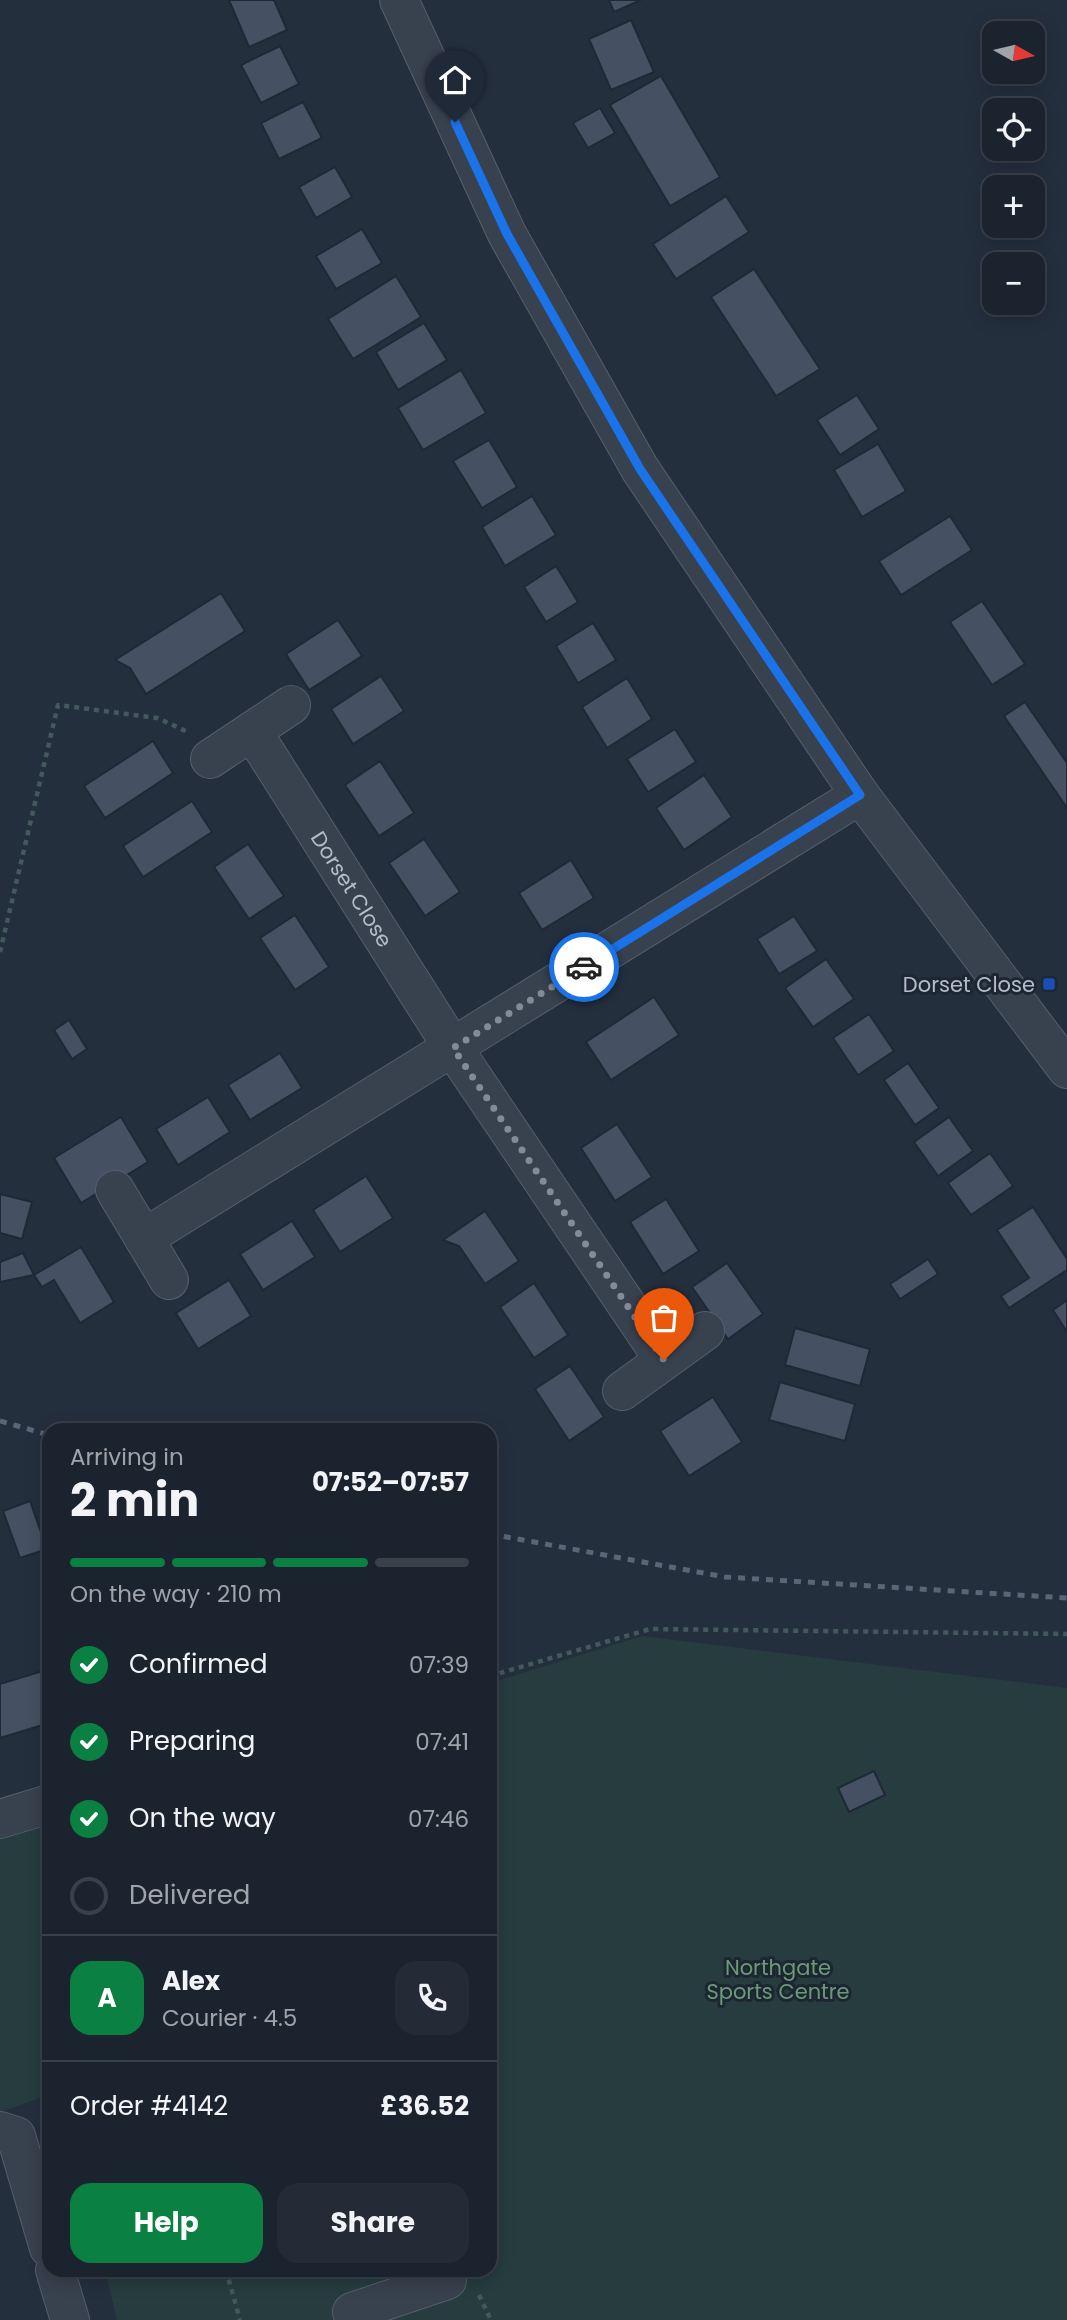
<!DOCTYPE html>
<meta charset="utf-8">
<style>
body{margin:0;font-family:Poppins,sans-serif;background:#242b36;color:#f1f3f6;height:100vh;display:flex;flex-direction:column;font-size:26px;white-space:nowrap}
*{box-sizing:border-box;margin:0}
p{font-size:23px;color:#a0a4aa}
.icon{flex:none;width:38px;height:38px;fill:none;stroke:currentColor;stroke-width:2;stroke-linecap:round;stroke-linejoin:round}
.map{position:relative;flex:1;overflow:hidden}
.drawer{position:absolute;left:42px;top:1423px;width:455px;height:854px;display:flex;flex-direction:column;background:#1b232e;border-radius:21px;box-shadow:0 4px 18px #0003,0 0 0 2px #39404a}
.drawer>*{flex:none}
.needle{width:46px;rotate:98deg}
.fabs{position:absolute;left:982px;top:21px;display:grid;gap:14px}
.fabs a{display:grid;place-items:center;width:63px;height:63px;border-radius:14px;background:#1b232e;box-shadow:0 4px 18px #0003,0 0 0 2px #39404a;font-size:35px}
.pin{position:absolute;display:grid;place-items:center;width:60px;height:60px;color:#fff;margin:-72px -30px;border-radius:50% 50% 50% 0;rotate:-45deg;box-shadow:0 0 7px #0007}
.pin .icon{rotate:45deg}
.courier{position:absolute;display:grid;place-items:center;width:70px;height:70px;margin:-35px;border:5px solid #1a73e8;border-radius:50%;background:#fff;color:#222;box-shadow:0 2px 9px #0007}
.summary em{font-style:normal;font-weight:700}
.summary div{display:flex;flex-direction:column-reverse}
.summary{display:flex;align-items:center;justify-content:space-between;height:119px;padding:0 28px}
h1{font-size:46px;font-weight:700;line-height:52px}
.bar{display:grid;grid-template-columns:repeat(4,1fr);gap:10px 7px;align-content:center;height:84px;padding:0 28px}
.bar i{height:9px;border-radius:5px;background:#39404a}
.bar .on{background:#0b8043}
.bar p{grid-column:span 4}
.line{display:flex;align-items:center;gap:18px;padding:0 28px;border-top:2px solid #39404a}
.line div{flex:1}
.round{display:grid;place-items:center;flex:none;width:74px;height:74px;border-radius:21px;background:#242b36}
ol{padding:0 28px;list-style:none}
li{display:flex;align-items:center;gap:21px;height:77px}
li p{margin-inline-start:auto}
li .icon{padding:7px;border-radius:50%;background:#0b8043;color:#fff;stroke-width:4}
li:last-child{color:#a0a4aa}
li i{width:38px;height:38px;border:4px solid #39404a;border-radius:50%}
.button{display:flex;gap:14px;margin-top:auto;padding:14px 28px}
.button a{flex:1;height:80px;border-radius:21px;background:#0b8043;color:#fff;font-size:28px;font-weight:700;line-height:80px;text-align:center}
.button a+a{background:#242b36;color:#f1f3f6}
.map>svg:first-child{display:block}
.green{fill:#263c3f}
.building{fill:#455162;stroke:#1f2835;stroke-width:2}
.lines{fill:none;stroke-linecap:round;stroke-linejoin:round}
.minor-casing{stroke:#565f6c;stroke-width:40}
.path{stroke:#44595c;stroke-width:4.5;stroke-dasharray:5 5;stroke-linecap:butt}
.minor{stroke:#38414e;stroke-width:38}
.rail{stroke:#5a6575;stroke-width:5;stroke-dasharray:7 7;stroke-linecap:butt}
.done{stroke:#828b98;stroke-width:7;stroke-dasharray:0 12.6}
.route{stroke:#1a73e8;stroke-width:9}
.transit-dot{fill:#1a4fb4;stroke:#1d2633;stroke-width:2.5}
.labels{text-anchor:middle;dominant-baseline:central;stroke-width:6;stroke-linejoin:round;paint-order:stroke}
.street-label{font-size:21px;fill:#b4bcc9;stroke:#1d2633}
.poi-label{font-size:21px;fill:#b4bcc9;stroke:#1d2633;text-anchor:end}
.park-label{font-size:21px;fill:#6b9a76;stroke:#1d2633}
</style>
<div class="map">
<svg width="1067" height="2320" viewBox="0 0 1067 2320">
<rect width="100%" height="100%" fill="#242f3e"/>
<g class="green">
<path d="M642 1636 1067 1688V2320H117L105 2270H490V1683Z"/>
<path d="M49 1822V2095L0 2112V1837Z"/>
</g>
<g class="building">
<path d="M229 0H274L287 30 249 47Z"/>
<path d="M609 0H641L614 12Z"/>
<path d="M631 20 654 72 611 90 589 39Z"/>
<path d="M280 46 299 84 261 103 241 65Z"/>
<path d="M661 76 720 177 670 206 610 105Z"/>
<path d="M303 102 322 138 279 159 261 123Z"/>
<path d="M600 108 615 133 588 148 573 123Z"/>
<path d="M335 167 352 197 316 218 299 187Z"/>
<path d="M726 196 749 232 676 279 653 244Z"/>
<path d="M362 229 382 263 336 289 316 256Z"/>
<path d="M754 269 820 369 776 396 711 297Z"/>
<path d="M396 276 421 317 353 359 328 319Z"/>
<path d="M424 323 447 360 398 390 376 352Z"/>
<path d="M461 370 486 413 423 450 398 408Z"/>
<path d="M857 395 879 429 840 455 817 420Z"/>
<path d="M489 440 517 487 482 508 453 461Z"/>
<path d="M878 444 906 491 862 517 834 470Z"/>
<path d="M532 496 556 535 505 566 482 527Z"/>
<path d="M950 516 972 550 901 595 879 561Z"/>
<path d="M556 566 578 602 546 622 524 587Z"/>
<path d="M221 593 245 631 146 694 130 668 115 660Z"/>
<path d="M982 601 1025 664 992 685 950 622Z"/>
<path d="M338 620 362 656 309 690 286 654Z"/>
<path d="M593 623 616 660 578 683 556 646Z"/>
<path d="M381 676 404 711 353 744 331 709Z"/>
<path d="M627 678 652 719 607 748 582 707Z"/>
<path d="M1025 702 1067 763V808L1004 716Z"/>
<path d="M675 729 696 762 648 792 627 759Z"/>
<path d="M153 741 173 773 105 818 84 786Z"/>
<path d="M380 761 414 813 379 836 345 785Z"/>
<path d="M704 775 732 817 684 850 656 808Z"/>
<path d="M192 801 212 832 143 877 123 846Z"/>
<path d="M424 839 460 892 425 916 389 863Z"/>
<path d="M248 844 284 896 249 919 214 867Z"/>
<path d="M571 860 594 898 542 930 519 893Z"/>
<path d="M295 915 329 967 295 990 260 938Z"/>
<path d="M794 916 817 951 779 974 757 939Z"/>
<path d="M826 959 854 999 813 1027 785 988Z"/>
<path d="M654 997 679 1035 611 1080 586 1042Z"/>
<path d="M869 1014 894 1051 858 1075 833 1038Z"/>
<path d="M69 1020 87 1049 72 1059 54 1030Z"/>
<path d="M280 1053 302 1088 250 1120 228 1085Z"/>
<path d="M908 1063 939 1108 915 1125 884 1080Z"/>
<path d="M208 1097 230 1132 178 1165 156 1129Z"/>
<path d="M121 1117 148 1162 81 1203 54 1158Z"/>
<path d="M949 1117 973 1151 938 1176 914 1142Z"/>
<path d="M617 1124 652 1177 615 1201 581 1148Z"/>
<path d="M990 1153 1013 1186 971 1215 948 1183Z"/>
<path d="M366 1176 393 1218 340 1252 313 1210Z"/>
<path d="M0 1194 32 1202 22 1239 0 1233Z"/>
<path d="M666 1199 699 1251 663 1274 630 1222Z"/>
<path d="M1033 1207 1067 1259V1270L1009 1308 1001 1296 1029 1278 997 1230Z"/>
<path d="M485 1211 519 1261 485 1284 459 1246 443 1240Z"/>
<path d="M292 1221 315 1257 263 1290 240 1254Z"/>
<path d="M81 1247 114 1302 80 1323 54 1280 42 1287 34 1275Z"/>
<path d="M23 1253 34 1275 0 1282V1262Z"/>
<path d="M928 1259 938 1274 900 1299 890 1284Z"/>
<path d="M727 1263 763 1314 728 1339 692 1287Z"/>
<path d="M229 1280 251 1316 198 1349 176 1313Z"/>
<path d="M534 1283 568 1335 534 1358 500 1307Z"/>
<path d="M1067 1300V1332L1053 1310Z"/>
<path d="M795 1328 870 1349 860 1386 785 1365Z"/>
<path d="M570 1366 604 1417 569 1441 535 1389Z"/>
<path d="M780 1382 855 1404 845 1441 769 1420Z"/>
<path d="M713 1397 742 1442 689 1476 660 1431Z"/>
<path d="M30 1501 47 1549 20 1558 3 1511Z"/>
<path d="M49 1669V1723L0 1738V1684Z"/>
<path d="M874 1771 885 1795 849 1812 838 1788Z"/>
</g>
<g class="lines">
<defs>
<g id="minor">
<path d="M399 0 507 234 640 469 860 795 1067 1069"/>
<path id="s1" d="M252 731 453 1048 664 1360"/>
<path d="M210 759 291 705"/>
<path d="M115 1190 169 1280"/>
<path d="M144 1238 860 795"/>
<path d="M622 1391 705 1331"/>
<path d="M0 1819 49 1804"/>
<path d="M0 2131 16 2136 49 2248"/>
<path d="M55 2270 70 2320"/>
<path d="M352 2312 447 2280"/>
</g>
</defs>
<use href="#minor" class="minor-casing"/>
<g class="path">
<path d="M0 952 58 705 157 718 188 732"/>
<path d="M490 1676 650 1629 1067 1634"/>
<path d="M226 2270 240 2320"/>
<path d="M479 2295 491 2320"/>
</g>
<use href="#minor" class="minor"/>
<g class="rail">
<path d="M0 1421 49 1435"/>
<path d="M490 1534 725 1577 1067 1598"/>
</g>
</g>
<g class="lines">
<path class="done" d="M584 967 453 1048 664 1360"/>
<path class="route" d="M455 122 507 234 640 469 860 795 584 967"/>
</g>
<rect class="transit-dot" x="1042" y="977" width="14" height="14" rx="3.5"/>
<g class="labels">
<g class="street-label">
<text stroke="none"><textPath href="#s1" startOffset="187">Dorset Close</textPath></text>
</g>
<g class="poi-label">
<text x="1035" y="984">Dorset Close</text>
</g>
<g class="park-label">
<text x="778" y="1967">Northgate<tspan x="778" dy="24">Sports Centre</tspan></text>
</g>
</g>
</svg>
<div class="fabs">
<a><svg class="needle" viewBox="-14 -14 28 28"><path d="M0-13l5 13h-10z" fill="#e53935"/><path d="M0 13l5-13h-10z" fill="#a0a4aa"/></svg></a>
<a><svg class="icon" aria-label="locate" viewBox="0 0 24 24"><circle cx="12" cy="12" r="6"/><path d="M12 2v4M12 18v4M2 12h4M18 12h4"/></svg></a>
<a>+</a>
<a>−</a>
</div>
<div class="pin" style="left:664px;top:1360px;background:#ea580c"><svg class="icon" aria-label="bag" viewBox="0 0 24 24"><path d="M5 8h14l-1 12H6zM9 8a3 3 0 0 1 6 0"/></svg></div>
<div class="pin" style="left:455px;top:122px;background:#1f2937"><svg class="icon" aria-label="home" viewBox="0 0 24 24"><path d="M3 11l9-7 9 7M6 9v11h12V9"/></svg></div>
<div class="courier" style="left:584px;top:967px"><svg class="icon" aria-label="car" viewBox="0 0 24 24"><path d="M5 17H2v-5l4-1 3-4h7l3 4 3 1v5h-3M9 17h6M6 11h13"/><circle cx="7" cy="17" r="2"/><circle cx="17" cy="17" r="2"/></svg></div>
<section class="drawer">
<div class="summary"><div><h1>2 min</h1><p>Arriving in</p></div><em>07:52–07:57</em></div>
<div class="bar"><i class="on"></i><i class="on"></i><i class="on"></i><i></i><p>On the way · 210 m</p></div>
<ol>
<li><svg class="icon" aria-label="check" viewBox="0 0 24 24"><path d="M5 12l5 5 9-10"/></svg>Confirmed<p>07:39</p></li>
<li><svg class="icon" aria-label="check" viewBox="0 0 24 24"><path d="M5 12l5 5 9-10"/></svg>Preparing<p>07:41</p></li>
<li><svg class="icon" aria-label="check" viewBox="0 0 24 24"><path d="M5 12l5 5 9-10"/></svg>On the way<p>07:46</p></li>
<li><i></i>Delivered</li>
</ol>
<div class="line" style="height:126px"><b class="round" style="background:#0b8043;color:#fff">A</b><div><b>Alex</b><p>Courier · 4.5</p></div><a class="round"><svg class="icon" aria-label="phone" viewBox="0 0 24 24"><path d="M5 4h4l2 5-3 2q2 4 5 5l2-3 5 2v4C11 20 4 13 5 4z"/></svg></a></div>
<div class="line" style="height:91px"><div>Order #4142</div><b>£36.52</b></div>
<div class="button"><a>Help</a><a>Share</a></div>
</section>
</div>
